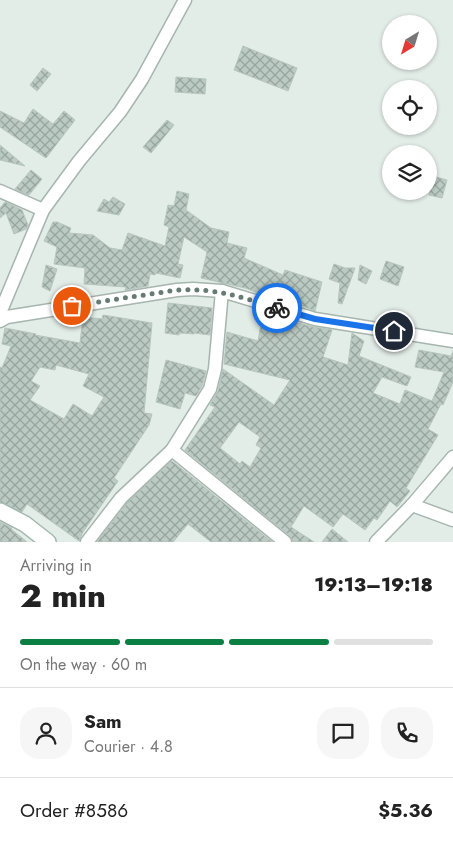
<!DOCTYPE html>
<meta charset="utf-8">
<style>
body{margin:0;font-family:Jost,sans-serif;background:#f6f6f6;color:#222;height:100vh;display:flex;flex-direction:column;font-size:19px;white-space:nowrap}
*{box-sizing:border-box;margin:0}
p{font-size:16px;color:#767676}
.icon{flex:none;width:28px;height:28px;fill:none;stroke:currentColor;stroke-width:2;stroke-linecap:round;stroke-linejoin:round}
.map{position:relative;height:542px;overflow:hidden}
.panel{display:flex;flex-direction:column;background:#fff;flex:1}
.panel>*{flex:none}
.needle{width:32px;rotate:218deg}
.fabs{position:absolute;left:382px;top:15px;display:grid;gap:10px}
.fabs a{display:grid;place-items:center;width:55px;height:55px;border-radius:50%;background:#fff;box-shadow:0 1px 4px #0004;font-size:25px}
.pin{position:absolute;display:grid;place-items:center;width:42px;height:42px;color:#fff;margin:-21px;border:2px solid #fff;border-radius:50%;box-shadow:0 1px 5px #0007}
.courier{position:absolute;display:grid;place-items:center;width:50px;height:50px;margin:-25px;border:4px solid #1a73e8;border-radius:50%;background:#fff;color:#222;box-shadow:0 1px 6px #0007}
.overview em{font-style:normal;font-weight:800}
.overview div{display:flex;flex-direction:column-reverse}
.overview{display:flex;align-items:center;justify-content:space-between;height:85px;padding:0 20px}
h1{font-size:32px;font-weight:800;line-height:38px}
.bar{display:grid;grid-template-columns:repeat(4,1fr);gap:8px 5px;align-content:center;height:60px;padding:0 20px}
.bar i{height:6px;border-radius:4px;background:#e0e0e0}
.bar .selected{background:#0b8043}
.bar p{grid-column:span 4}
.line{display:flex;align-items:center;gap:12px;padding:0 20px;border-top:1px solid #e0e0e0}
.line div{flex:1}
.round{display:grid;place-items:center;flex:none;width:52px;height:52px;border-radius:20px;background:#f6f6f6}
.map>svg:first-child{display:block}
.building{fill:url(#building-cross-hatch);stroke:#b6c6be;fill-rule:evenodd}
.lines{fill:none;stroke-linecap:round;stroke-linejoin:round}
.street-casing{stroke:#a6b5ae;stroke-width:15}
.secondary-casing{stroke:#a2b8ae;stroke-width:18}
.street{stroke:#fff;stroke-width:12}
.secondary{stroke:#fff;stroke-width:15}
.done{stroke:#667b73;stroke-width:5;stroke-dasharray:0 9}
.route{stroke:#1a73e8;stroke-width:6}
</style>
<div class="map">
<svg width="453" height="542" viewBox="0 0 453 542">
<defs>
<pattern id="building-cross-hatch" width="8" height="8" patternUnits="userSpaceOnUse" patternTransform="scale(1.25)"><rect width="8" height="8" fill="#bbcac3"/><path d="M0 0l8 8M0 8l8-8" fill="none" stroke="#98a59f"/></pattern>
</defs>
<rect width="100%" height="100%" fill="#e3ede8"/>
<g class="building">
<path d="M243 46 297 68 288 91 234 70Z"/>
<path d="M43 68 51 74 37 91 30 85Z"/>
<path d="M176 77 206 79 205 94 175 92Z"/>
<path d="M33 109 53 124 64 111 75 120 46 158 0 127V111L24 123Z"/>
<path d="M167 120 174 125 151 153 143 147Z"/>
<path d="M0 145 25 166 0 160Z"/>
<path d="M31 170 42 179 29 195 15 189Z"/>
<path d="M433 176 447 180 442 198 429 195Z"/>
<path d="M177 191 189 194 186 210 211 228 229 232 227 243 247 248 244 258 283 275 285 270 322 282 315 311 268 292 266 296 245 288 201 278 207 252 184 237 178 264 183 265 180 278 156 273 155 275 150 274 148 286 125 290 126 287 84 284 85 268 54 264 57 247 44 241 53 222H57L71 228 69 233 93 235 110 248 122 250 128 233 165 246 169 227 164 225 168 205 174 206Z"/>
<path d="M113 197 125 204 119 215 97 211 104 199 109 202Z"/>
<path d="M5 202 22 210 28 225 26 229 14 234 6 213 0 218V208Z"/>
<path d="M386 261 404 267 398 286 380 279Z"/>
<path d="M334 264 345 268H355L342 304 338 303 340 283 329 279Z"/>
<path d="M46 265 57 269 50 291 42 287Z"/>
<path d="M360 265 372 271 366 284 358 280Z"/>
<path d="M168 303 212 308 210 335 194 333V334L180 333 179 335 165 333Z"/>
<path d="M263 313 313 327 332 330 323 357 348 365 352 333 364 341 359 356 411 377 407 386 382 377 373 393 400 404 405 390 432 401 444 372 415 367 419 350 451 356 453 351V382L443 405 441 404 428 429 438 435 406 488 410 491 397 507 390 501 377 520 374 518 365 530 343 514 333 527 304 506 291 527 314 542H293L290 536 185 450 215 407 210 405 218 391 223 369 274 405 290 380 224 364 227 332 258 341ZM239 422 260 437 256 445 261 448 250 467 242 461 240 464 220 448Z"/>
<path d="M103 315 152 323 144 413 152 414 149 425 114 478 118 481 83 532 79 541 27 504 22 512 0 502V367L2 368 11 346 2 344 5 328 36 334 35 335 80 343 83 317 102 319ZM56 365 89 374 83 386 104 397 92 416 73 404 64 419 30 400 40 386 31 381 40 367 55 370Z"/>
<path d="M166 360 206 371 202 386 196 396 185 393 180 409 156 402Z"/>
<path d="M172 461 272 542H211L188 524 173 542H97L127 503Z"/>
<path d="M0 522 12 528 11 529 27 542H0Z"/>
<path d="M332 529 348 542H322Z"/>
</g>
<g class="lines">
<defs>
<g id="street">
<path d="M0 191 43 210"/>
<path d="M0 313 43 210 79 161 120 112 142 79 185 0"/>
<path d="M0 321 7 317 177 290 193 289 222 291 315 319 453 341"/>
<path d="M172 450 285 542"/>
<path d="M412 505 453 520"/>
<path d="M87 542 121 498 172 450 210 389 215 369 222 291"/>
<path d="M376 542 412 505 453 457"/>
</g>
<path id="secondary" d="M0 511 25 524 48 542"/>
</defs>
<use href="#street" class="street-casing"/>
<use href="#secondary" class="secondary-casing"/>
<use href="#street" class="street"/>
<use href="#secondary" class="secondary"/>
</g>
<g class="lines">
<path class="done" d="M72 306 177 290C216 288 241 297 277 308"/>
<path class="route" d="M277 308 315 319 394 331"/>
</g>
</svg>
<div class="fabs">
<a><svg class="needle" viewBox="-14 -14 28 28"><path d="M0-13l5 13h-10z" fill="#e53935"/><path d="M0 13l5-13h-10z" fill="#767676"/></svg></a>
<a><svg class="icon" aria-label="locate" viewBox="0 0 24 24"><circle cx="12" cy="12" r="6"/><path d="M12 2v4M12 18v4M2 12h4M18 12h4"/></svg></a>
<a><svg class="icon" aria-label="layers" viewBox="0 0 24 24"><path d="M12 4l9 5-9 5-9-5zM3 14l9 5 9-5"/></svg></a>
</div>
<div class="pin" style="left:72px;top:306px;background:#ea580c"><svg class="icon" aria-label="bag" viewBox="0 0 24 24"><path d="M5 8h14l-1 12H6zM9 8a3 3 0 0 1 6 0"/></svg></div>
<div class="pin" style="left:394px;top:331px;background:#1f2937"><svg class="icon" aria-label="home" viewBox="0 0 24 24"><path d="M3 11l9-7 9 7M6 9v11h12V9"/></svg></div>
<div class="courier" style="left:277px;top:308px"><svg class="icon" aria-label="bike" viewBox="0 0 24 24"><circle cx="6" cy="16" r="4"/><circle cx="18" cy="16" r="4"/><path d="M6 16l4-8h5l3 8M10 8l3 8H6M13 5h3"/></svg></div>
</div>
<section class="panel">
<div class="overview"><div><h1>2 min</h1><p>Arriving in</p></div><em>19:13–19:18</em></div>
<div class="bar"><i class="selected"></i><i class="selected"></i><i class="selected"></i><i></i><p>On the way · 60 m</p></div>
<div class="line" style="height:90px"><a class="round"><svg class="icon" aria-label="person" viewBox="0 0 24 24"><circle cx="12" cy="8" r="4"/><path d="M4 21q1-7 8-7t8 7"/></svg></a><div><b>Sam</b><p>Courier · 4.8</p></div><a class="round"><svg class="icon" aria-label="chat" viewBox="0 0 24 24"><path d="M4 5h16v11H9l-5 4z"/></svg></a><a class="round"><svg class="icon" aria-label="phone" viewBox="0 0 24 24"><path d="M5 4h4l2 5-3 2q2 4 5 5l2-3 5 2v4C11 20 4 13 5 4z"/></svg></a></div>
<div class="line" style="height:65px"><div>Order #8586</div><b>$5.36</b></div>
</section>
